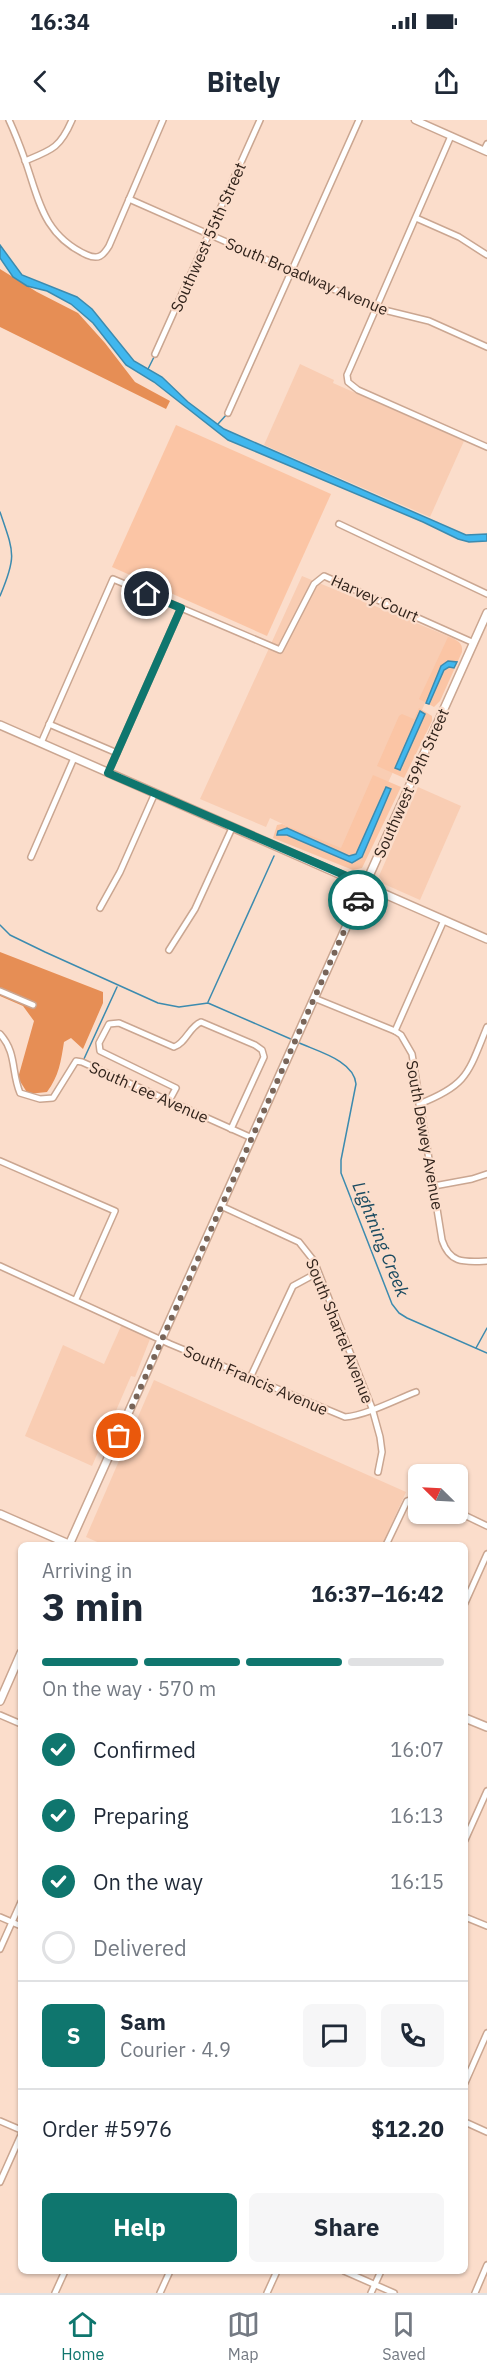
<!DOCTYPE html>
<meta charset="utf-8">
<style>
body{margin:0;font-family:"IBM Plex Sans",sans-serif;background:#f6f6f7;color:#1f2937;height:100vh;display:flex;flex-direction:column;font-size:22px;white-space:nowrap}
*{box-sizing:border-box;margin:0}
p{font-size:20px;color:#747a83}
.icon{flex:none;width:33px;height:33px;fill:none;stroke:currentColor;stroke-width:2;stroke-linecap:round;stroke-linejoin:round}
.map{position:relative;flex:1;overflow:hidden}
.panel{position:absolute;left:18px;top:1422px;width:450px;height:732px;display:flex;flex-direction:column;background:#fff;border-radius:9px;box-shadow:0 2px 4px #0004}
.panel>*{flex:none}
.needle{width:39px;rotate:294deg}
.controls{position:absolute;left:408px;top:1344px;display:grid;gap:12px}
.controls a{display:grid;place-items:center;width:60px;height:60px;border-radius:9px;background:#fff;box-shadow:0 2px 4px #0004;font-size:30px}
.pin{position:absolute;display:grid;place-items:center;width:51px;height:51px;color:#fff;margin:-26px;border:3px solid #fff;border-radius:50%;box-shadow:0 2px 6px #0007}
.courier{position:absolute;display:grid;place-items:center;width:60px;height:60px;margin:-30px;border:4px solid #0f766e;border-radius:50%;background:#fff;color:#222;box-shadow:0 2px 8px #0007}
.summary em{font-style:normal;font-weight:700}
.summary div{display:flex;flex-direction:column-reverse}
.summary{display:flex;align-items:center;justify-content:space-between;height:102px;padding:0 24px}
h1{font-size:39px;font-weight:700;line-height:45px}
.bar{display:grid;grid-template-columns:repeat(4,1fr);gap:9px 6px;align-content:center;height:72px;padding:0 24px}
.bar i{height:8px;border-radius:4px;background:#e0e1e3}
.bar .active{background:#0f766e}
.bar p{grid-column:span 4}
.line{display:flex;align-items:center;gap:15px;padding:0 24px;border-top:2px solid #e0e1e3}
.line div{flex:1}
.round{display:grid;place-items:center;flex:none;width:63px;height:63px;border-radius:9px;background:#f6f6f7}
ol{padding:0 24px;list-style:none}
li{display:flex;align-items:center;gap:18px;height:66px}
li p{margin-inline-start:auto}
li .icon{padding:6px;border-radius:50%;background:#0f766e;color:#fff;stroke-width:4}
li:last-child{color:#747a83}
li i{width:33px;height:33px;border:3px solid #e0e1e3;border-radius:50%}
.action{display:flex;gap:12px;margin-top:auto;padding:12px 24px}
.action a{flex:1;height:69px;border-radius:9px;background:#0f766e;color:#fff;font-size:24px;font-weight:700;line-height:69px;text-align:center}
.action a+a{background:#f6f6f7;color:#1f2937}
.status{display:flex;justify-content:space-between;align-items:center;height:42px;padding:0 30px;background:#fff;direction:ltr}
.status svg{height:16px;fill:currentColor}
header{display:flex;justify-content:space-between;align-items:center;height:78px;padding:0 24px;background:#fff;font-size:27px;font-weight:700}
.tabs{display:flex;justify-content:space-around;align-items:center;height:84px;border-top:2px solid #e0e1e3;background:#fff;font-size:16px;color:#747a83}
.tabs a{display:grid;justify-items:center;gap:3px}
.tabs .active{color:#0f766e}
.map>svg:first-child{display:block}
.built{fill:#f9cdb3}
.green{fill:#fbc5a5}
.forest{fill:#e68e55}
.water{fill:#40b7ee;stroke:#3c8baf;stroke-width:1.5}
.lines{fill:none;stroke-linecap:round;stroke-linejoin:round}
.stream{stroke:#3c8baf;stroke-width:1.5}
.minor-casing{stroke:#caa691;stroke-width:8}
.tertiary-casing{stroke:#caa691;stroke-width:9}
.secondary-casing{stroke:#caa691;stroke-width:10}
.minor{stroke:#fff;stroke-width:5}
.tertiary{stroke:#fff;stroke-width:6}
.secondary{stroke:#fff;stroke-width:7}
.done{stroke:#786559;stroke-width:6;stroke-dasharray:0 10.8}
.route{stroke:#0f766e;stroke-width:8}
.labels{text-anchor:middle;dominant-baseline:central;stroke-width:4.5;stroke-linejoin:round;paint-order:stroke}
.street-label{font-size:16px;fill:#32241c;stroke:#fbddcb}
.water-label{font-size:18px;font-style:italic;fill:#1b4b61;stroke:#fbddcb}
</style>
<div class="status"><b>16:34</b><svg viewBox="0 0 49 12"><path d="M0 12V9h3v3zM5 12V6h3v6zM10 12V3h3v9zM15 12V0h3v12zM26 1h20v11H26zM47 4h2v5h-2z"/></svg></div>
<header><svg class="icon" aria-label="back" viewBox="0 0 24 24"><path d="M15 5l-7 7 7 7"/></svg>Bitely<svg class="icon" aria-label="share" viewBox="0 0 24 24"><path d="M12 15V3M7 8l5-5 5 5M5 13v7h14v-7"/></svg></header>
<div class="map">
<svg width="487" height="2173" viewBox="0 0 487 2173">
<rect width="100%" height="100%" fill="#fbddcb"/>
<g class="built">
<path d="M300 244 334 260 333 263 464 321 430 397 264 325Z"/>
<path d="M302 456 455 519 386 667 350 736 270 698 266 707 200 679Z"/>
<path d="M418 667 461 686 420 780 384 764 379 756Z"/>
<path d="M122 1204 150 1219 135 1257 131 1256 92 1346 25 1316 63 1225 104 1244Z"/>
<path d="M154 1260 406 1372 382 1425H104L86 1417Z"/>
</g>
<g class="green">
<path d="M176 305 331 374 267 516 112 447Z"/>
<path d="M448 517C457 520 463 522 462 532L440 581 434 587 419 579Z"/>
<path d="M419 588 432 596V601L404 658 377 646 399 596 402 594 414 599Z"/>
<path d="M373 655 401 667 362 748 353 750 273 718 277 705 282 704 341 728Z"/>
</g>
<g class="forest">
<path d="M0 149 37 172 78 193 105 223 135 262 170 281 166 289 0 207Z"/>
<path d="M0 832 103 872V883L83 929 71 918 64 922C61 941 59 956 47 972L28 974 18 958 34 901 23 886 0 876Z"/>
</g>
<g class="water">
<path d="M0 125 22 155 77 177 92 189 134 241 162 257 188 282 224 309 466 415 487 414V421L469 422 458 419 423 402 228 320 154 262 126 245 93 203 71 184 47 171 27 166 13 157 0 138Z"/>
<path d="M448 541 457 542 454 548 449 547 444 550 429 584 426 583 441 546Z"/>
<path d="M420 591 425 594 400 650 395 648Z"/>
<path d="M386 667 391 669 362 737 352 743 287 715H277L278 711 287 708 349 736 356 734Z"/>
</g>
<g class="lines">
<g class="stream">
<path d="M148 249 154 237"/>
<path d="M218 304 227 294"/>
<path d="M0 392C14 433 17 436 0 476"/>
<path d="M0 805 10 815 45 832 158 883 179 887 208 883 293 920"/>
<path d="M208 882 274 736"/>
<path d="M297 922C316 931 354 940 356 964L341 1040V1053L392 1184 399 1193 407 1198 487 1233"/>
<path d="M83 941 117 867"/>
<path d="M476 1228 487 1208"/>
</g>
<defs>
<g id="minor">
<path d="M9 0C15 13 20 26 25 40 39 80 43 115 87 135 98 140 103 136 109 126L163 0"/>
<path d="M451 16 347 255 348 262 358 270 487 327"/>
<path d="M484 30 487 24"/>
<path d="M25 41C52 30 60 28 72 0"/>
<path d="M129 79 376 188 429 201 487 227"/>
<path d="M416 98 459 117 487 135"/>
<path d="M155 234 260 0"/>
<path d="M228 293 359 0"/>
<path d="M339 404 487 474"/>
<path d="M49 604 117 633"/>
<path d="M41 623 113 459 280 530 314 464 324 456 474 523"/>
<path d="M108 653 181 488"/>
<path d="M31 737 74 638"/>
<path d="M100 788 120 752 155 673"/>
<path d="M169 830 195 789 232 708"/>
<path d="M0 871 33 885"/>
<path d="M314 878 395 911 401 915 412 934 442 1120C450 1144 464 1142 487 1141"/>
<path d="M395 911 444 800"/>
<path d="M0 914C17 933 11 951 20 973L40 979 53 978 76 941 82 942 252 1018"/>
<path d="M169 981 176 968 100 931 99 923 109 904 119 903 174 927C186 923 189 907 201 902L255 925 262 930 264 937 231 1009"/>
<path d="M419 984C468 965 468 953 487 907"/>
<path d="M0 1041 115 1091 76 1179"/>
<path d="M434 1066 472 1059 487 1054"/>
<path d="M221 1086 299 1122 314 1141 372 1288 380 1317 382 1332 378 1352"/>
<path d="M0 1146 170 1224 345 1297C367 1295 395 1280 416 1272"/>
<path d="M250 1258 293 1166 317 1153"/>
<path d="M458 1392 487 1406"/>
<path d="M386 1425 407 1381 418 1377"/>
<path d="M465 1483 487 1434"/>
<path d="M0 1595 21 1604"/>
<path d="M465 1720 487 1671"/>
<path d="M0 1797 21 1806"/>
<path d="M465 1797 487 1806"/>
<path d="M0 1829 21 1782"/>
<path d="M465 1963 487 1913"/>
<path d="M0 2001 21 2010"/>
<path d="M465 2002 487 2012"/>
<path d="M0 2062 21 2015"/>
<path d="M344 2151 394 2173"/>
<path d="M55 2173 65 2151"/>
<path d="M160 2173 170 2151"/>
<path d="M267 2173 277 2151"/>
<path d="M371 2173 381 2151"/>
<path d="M475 2173 487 2145"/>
</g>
<path id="tertiary" d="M415 0 487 32"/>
<g id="secondary">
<path d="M0 605 487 819"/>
<path d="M0 1394 71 1425"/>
<path d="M69 1425 487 493"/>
<path d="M0 1581 21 1533"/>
<path d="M465 1598 487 1607"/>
</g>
</defs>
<use href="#minor" class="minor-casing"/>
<use href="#tertiary" class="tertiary-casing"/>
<use href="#secondary" class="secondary-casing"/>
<use href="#minor" class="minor"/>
<use href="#tertiary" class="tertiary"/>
<use href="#secondary" class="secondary"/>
</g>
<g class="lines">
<path class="done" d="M119 1316 358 780"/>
<path class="route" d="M147 474 181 488 108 653 365 764 358 780"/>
</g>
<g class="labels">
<g class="street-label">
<text transform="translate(208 117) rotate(-66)">Southwest 55th Street</text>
<text transform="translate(307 156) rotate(23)">South Broadway Avenue</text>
<text transform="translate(375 478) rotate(24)">Harvey Court</text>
<text transform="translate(411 663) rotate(-66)">Southwest 59th Street</text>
<text transform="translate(149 972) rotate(24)">South Lee Avenue</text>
<text transform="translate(425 1015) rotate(80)">South Dewey Avenue</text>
<text transform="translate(340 1211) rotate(68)">South Shartel Avenue</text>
<text transform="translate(256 1260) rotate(23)">South Francis Avenue</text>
</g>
<g class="water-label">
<text transform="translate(381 1119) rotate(68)">Lightning Creek</text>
</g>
</g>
</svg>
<div class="controls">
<a><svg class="needle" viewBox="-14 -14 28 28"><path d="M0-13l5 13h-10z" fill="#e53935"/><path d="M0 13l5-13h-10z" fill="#747a83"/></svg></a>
</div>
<div class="pin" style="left:119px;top:1316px;background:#ea580c"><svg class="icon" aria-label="bag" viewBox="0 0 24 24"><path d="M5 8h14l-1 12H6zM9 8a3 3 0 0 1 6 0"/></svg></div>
<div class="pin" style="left:147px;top:474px;background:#1f2937"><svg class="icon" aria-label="home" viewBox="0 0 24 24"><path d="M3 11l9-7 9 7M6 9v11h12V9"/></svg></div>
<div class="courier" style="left:358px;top:780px"><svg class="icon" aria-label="car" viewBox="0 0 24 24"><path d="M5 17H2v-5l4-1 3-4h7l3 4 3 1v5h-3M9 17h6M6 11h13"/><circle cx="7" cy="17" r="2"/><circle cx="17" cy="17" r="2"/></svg></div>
<section class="panel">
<div class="summary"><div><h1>3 min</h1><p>Arriving in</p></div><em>16:37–16:42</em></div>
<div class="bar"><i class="active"></i><i class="active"></i><i class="active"></i><i></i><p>On the way · 570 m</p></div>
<ol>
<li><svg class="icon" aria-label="check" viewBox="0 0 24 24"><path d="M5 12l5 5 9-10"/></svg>Confirmed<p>16:07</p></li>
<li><svg class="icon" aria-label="check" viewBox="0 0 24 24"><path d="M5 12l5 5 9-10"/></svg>Preparing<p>16:13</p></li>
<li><svg class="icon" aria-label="check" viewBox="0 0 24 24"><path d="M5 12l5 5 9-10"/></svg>On the way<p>16:15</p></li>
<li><i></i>Delivered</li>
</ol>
<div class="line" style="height:108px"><b class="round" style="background:#0f766e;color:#fff">S</b><div><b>Sam</b><p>Courier · 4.9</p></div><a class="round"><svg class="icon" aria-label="chat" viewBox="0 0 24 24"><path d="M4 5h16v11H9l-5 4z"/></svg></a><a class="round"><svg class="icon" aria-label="phone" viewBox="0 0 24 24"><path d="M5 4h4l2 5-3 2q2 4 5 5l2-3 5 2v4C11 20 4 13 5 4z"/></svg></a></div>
<div class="line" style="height:78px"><div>Order #5976</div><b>$12.20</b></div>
<div class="action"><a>Help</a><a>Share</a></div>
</section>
</div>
<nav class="tabs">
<a class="active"><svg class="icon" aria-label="home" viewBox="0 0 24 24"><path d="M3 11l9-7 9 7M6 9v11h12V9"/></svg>Home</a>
<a><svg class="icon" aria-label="map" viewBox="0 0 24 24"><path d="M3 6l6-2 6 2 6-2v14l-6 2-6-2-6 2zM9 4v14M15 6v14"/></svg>Map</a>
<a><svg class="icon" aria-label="saved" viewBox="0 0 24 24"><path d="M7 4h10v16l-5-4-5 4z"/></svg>Saved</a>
</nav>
